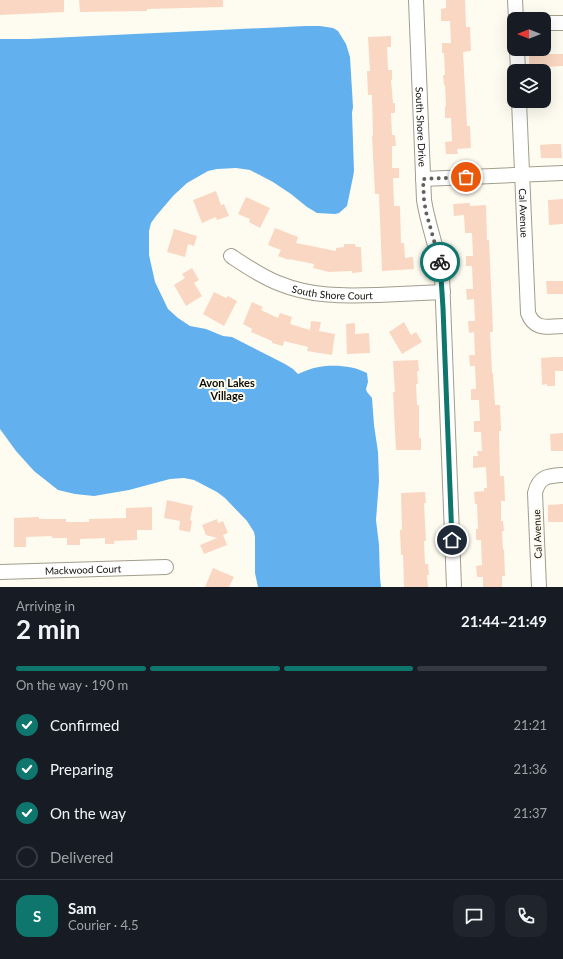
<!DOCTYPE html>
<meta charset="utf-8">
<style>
body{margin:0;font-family:Lato,sans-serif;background:#20242c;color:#f1f3f6;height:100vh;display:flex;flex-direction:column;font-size:15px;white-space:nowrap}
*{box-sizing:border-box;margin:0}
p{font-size:13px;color:#9ea1a6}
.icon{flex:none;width:22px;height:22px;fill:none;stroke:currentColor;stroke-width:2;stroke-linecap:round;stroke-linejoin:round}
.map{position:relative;height:587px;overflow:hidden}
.drawer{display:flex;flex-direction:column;background:#171b24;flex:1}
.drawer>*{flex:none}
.needle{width:26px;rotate:270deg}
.fabs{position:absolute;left:507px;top:12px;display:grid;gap:8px}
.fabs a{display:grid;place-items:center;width:44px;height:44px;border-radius:8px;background:#171b24;box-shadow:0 4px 16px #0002;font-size:20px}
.pin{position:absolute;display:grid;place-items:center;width:34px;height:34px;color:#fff;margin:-17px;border:2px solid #fff;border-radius:50%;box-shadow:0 1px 4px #0007}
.courier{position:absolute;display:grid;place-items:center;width:40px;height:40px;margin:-20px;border:3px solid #0f766e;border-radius:50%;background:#fff;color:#222;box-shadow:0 1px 5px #0007}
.summary em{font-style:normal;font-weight:700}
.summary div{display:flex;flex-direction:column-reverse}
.summary{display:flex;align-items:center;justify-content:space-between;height:68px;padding:0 16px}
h1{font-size:26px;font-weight:700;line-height:30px}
.bar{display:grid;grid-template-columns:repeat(4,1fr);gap:6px 4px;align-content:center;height:48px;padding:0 16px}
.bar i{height:5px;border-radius:3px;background:#363941}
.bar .on{background:#0f766e}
.bar p{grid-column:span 4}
.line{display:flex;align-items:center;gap:10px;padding:0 16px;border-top:1px solid #363941}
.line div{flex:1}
.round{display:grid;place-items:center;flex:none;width:42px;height:42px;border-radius:12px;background:#20242c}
ol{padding:0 16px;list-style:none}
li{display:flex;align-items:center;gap:12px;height:44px}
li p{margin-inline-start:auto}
li .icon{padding:4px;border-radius:50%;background:#0f766e;color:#fff;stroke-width:4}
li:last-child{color:#9ea1a6}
li i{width:22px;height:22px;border:2px solid #363941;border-radius:50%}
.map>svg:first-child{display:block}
.water{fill:#62b0ee}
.building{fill:#fad7c2}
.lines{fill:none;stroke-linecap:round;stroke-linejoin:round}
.minor-casing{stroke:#a29e8c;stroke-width:16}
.minor{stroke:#fff;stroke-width:14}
.done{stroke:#626058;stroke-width:4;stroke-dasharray:0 7.2}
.route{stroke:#0f766e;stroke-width:5}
.labels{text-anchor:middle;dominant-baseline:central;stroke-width:4;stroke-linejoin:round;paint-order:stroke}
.street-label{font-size:10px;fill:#0e0c06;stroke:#fefcf0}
.neighbourhood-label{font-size:11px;font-weight:bold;fill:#0e0c06;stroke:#fefcf0}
</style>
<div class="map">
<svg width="563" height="587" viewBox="0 0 563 587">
<rect width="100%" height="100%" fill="#fefcf0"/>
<path class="water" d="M306 26H320L333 28 338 31 346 44 350 57 353 107 352 113 354 171 353 177 347 206 339 213 335 214 317 213 307 207 291 194 273 182 250 170 236 168 217 169 208 171 187 183 173 196 156 216 151 223 149 231V255L155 282 168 309 178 318 190 326 206 329 223 336 232 337 285 364 293 369 298 374C305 371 312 368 319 367 333 364 355 366 367 373L368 382 366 389 367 392 372 398 374 425 378 452 379 481 376 520 379 545 380 578 381 587H258L255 573V537L254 532 247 521 225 498 217 492 194 480 184 478 170 479 129 490 94 496 75 494 58 490 34 471 16 451 0 429V39H29Z"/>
<g class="building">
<path d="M0 0H64V12L0 15Z"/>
<path d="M79 0H223V7L147 9V11L80 12Z"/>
<path d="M446 0H465L466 27H470L471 51 463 52 467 126H470L471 148 457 149 458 154H446L445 142 452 141 451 118H445V106H446L445 85H444L443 75H445L444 53H442V43H451L450 21H441V9L446 8Z"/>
<path d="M391 36V47H387L388 70H392V80H391L393 103H395V113H391L392 135H395L396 146H392V168H399V178H393L394 206H400L401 243H404L405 258 413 257 414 269 382 271 379 194H375L372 136H373L372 95H368L367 71H370L368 37Z"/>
<path d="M529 49H541V52H545V54H563V66L529 68Z"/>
<path d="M553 144H561L562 158H541L540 145Z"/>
<path d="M216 191 221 205 224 204 229 216 217 220 216 217 202 223 193 200Z"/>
<path d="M246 197 270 208 260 228 249 222 250 219 238 214Z"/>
<path d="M563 199V224L549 225 548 200Z"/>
<path d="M470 203V206L486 205 487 240H489L493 332H490L492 373H493L495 405H500L501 431H499L500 476H504L505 501H501V521H503L504 531H502L503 550 504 549 505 576H502V587H483V577H477L476 566 482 565 481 540H476V529H478L477 504H475L474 492 484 491V488H487L486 467 473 468V456H478L477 451H482L481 432H474V421H480L479 400H471V389H476L475 366H470L469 355H475L474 332 469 333 468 321H475L474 299 467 300 466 289H473L472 266H466V256H473L472 233H465L464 215 454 216 453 204Z"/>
<path d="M275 228 298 237 296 243 336 251V248L344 247V244H355L356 247H361L362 272 352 273V271L329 272 313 268 314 264 289 259V260L278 256 281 250 268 245Z"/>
<path d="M174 229 197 236 194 246 188 244 185 257 167 252Z"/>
<path d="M192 268 199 280 194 283 202 296 186 306 174 285 185 278 182 274Z"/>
<path d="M546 281H563V294H547Z"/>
<path d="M214 292 226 298 228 296 237 301 224 326 203 314Z"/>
<path d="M252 302 263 307 261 310 278 318 280 313 292 317 290 324 310 330 311 321 321 322 319 331 335 334 332 355 307 351 308 347 284 341 283 346 272 343V341L251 332 252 329 243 324Z"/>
<path d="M404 322 411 335 416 332 422 342 402 354 389 332Z"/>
<path d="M355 323V334L369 333 370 353 347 354 346 324Z"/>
<path d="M554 357H563V371H555V386H547V384L542 385 541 358Z"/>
<path d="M418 360 419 371H417L418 384H416L417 405H419V438H421V450H396L393 392H395L393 361Z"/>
<path d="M563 433V451H551L550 434Z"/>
<path d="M425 492 426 503H424L426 541H424L425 564H428L429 575H427L428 587H404L403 555H401L400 530H402L401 493Z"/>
<path d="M167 500 193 506 190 520 192 521 190 532 179 530 180 521 164 518Z"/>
<path d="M563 504V522H548V505Z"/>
<path d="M152 507V530H137V540L114 541V544H105V538L80 539V545H67V538H52V536L26 537V547H14V518L39 517V519H66V522H89V519L126 518V508Z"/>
<path d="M217 519 218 523 223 521 228 533 223 535 227 545 204 554 200 545 217 538 206 535 202 525Z"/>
<path d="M213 568 234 577 229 587H205Z"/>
</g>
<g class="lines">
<defs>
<g id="minor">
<path id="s1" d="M416 0 424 200C428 226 438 250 442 276L454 587"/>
<path d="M515 0 516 19"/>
<path d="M544 23H563"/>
<path d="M517 49 518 71"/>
<path id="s2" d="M519 101 528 313C534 330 547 327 563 326"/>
<path d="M423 179 563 173"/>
<path id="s3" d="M231 256C246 266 262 277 278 283 312 297 343 296 378 295 400 294 421 293 443 292"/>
<path id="s4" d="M0 572 166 567"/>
<path d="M539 587 535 493C539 476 548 476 563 475"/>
</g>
</defs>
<use href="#minor" class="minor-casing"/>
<use href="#minor" class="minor"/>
</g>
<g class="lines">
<path class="done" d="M440 262 426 212 424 200 423 179 466 177"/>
<path class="route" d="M440 262 443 308 452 540"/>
</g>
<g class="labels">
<g class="street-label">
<text stroke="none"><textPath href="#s1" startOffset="127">South Shore Drive</textPath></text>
<text stroke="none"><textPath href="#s2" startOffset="112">Cal Avenue</textPath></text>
<text stroke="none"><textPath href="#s3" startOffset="110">South Shore Court</textPath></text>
<text transform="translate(537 534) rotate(-92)">Cal Avenue</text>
<text stroke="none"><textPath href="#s4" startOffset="83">Mackwood Court</textPath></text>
</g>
<g class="neighbourhood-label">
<text x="227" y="382">Avon Lakes<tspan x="227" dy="13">Village</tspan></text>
</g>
</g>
</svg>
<div class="fabs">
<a><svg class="needle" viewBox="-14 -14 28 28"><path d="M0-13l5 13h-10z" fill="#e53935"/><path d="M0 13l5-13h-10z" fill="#9ea1a6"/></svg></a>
<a><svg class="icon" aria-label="layers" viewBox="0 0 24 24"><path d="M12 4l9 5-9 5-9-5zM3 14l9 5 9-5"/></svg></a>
</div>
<div class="pin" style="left:466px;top:177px;background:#ea580c"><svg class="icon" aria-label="bag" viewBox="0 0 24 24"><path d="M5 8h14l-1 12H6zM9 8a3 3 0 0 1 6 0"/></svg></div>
<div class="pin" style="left:452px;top:540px;background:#1f2937"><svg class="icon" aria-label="home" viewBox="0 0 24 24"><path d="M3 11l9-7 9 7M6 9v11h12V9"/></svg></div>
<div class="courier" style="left:440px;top:262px"><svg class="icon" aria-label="bike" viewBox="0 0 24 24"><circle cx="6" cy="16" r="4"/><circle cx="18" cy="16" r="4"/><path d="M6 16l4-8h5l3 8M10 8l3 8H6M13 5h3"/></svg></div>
</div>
<section class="drawer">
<div class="summary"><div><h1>2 min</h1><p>Arriving in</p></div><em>21:44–21:49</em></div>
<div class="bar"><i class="on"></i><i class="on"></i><i class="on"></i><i></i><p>On the way · 190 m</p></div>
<ol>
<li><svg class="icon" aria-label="check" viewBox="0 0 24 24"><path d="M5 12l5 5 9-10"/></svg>Confirmed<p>21:21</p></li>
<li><svg class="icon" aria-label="check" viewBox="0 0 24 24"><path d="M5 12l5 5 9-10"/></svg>Preparing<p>21:36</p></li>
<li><svg class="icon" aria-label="check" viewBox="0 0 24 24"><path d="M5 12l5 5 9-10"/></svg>On the way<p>21:37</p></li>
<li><i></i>Delivered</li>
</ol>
<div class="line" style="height:72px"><b class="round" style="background:#0f766e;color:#fff">S</b><div><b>Sam</b><p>Courier · 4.5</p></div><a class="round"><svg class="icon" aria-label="chat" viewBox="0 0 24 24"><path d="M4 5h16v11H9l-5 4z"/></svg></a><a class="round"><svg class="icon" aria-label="phone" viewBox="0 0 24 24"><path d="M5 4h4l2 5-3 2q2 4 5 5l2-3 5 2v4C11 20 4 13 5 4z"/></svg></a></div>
</section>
